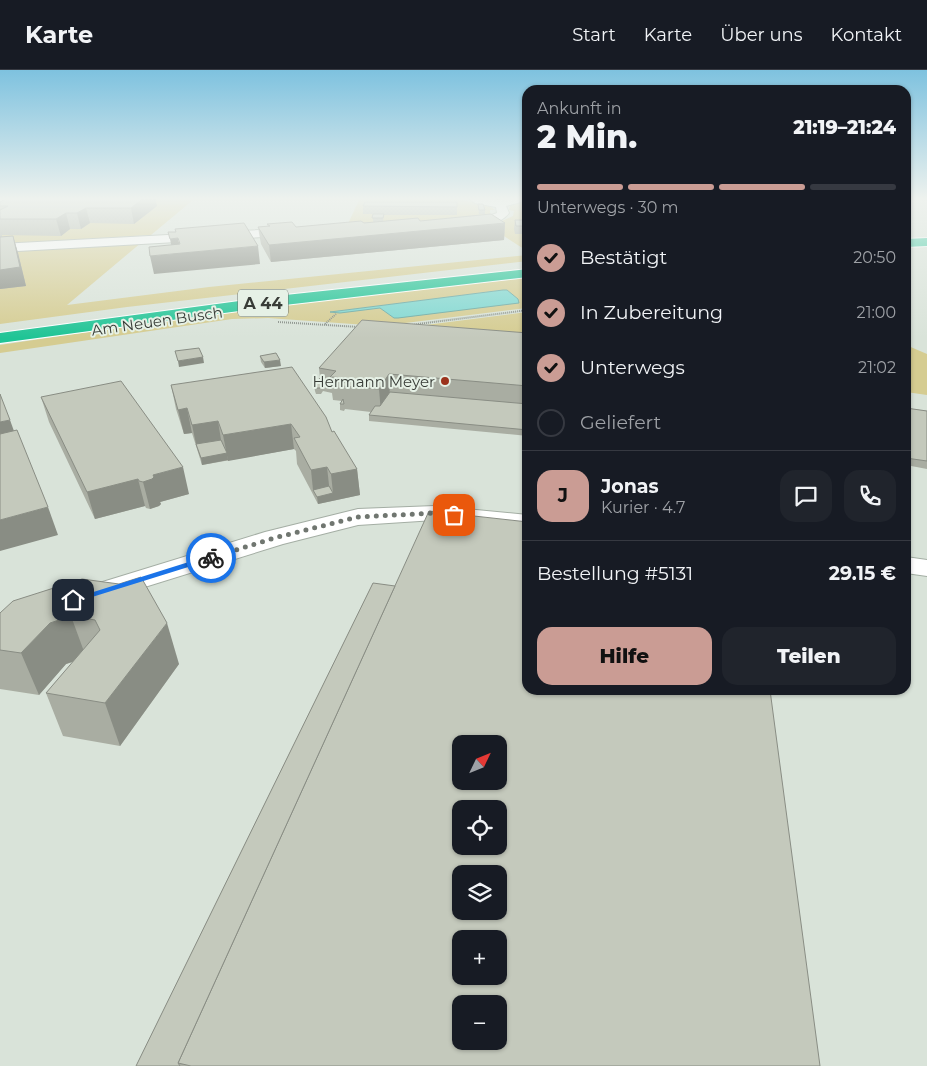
<!DOCTYPE html>
<html lang="de">
<meta charset="utf-8">
<style>
body{margin:0;font-family:Montserrat,sans-serif;background:#20242c;color:#f1f3f6;height:100vh;display:flex;flex-direction:column;font-size:19px;white-space:nowrap}
*{box-sizing:border-box;margin:0}
p{font-size:16px;color:#9ea1a6}
.icon{flex:none;width:28px;height:28px;fill:none;stroke:currentColor;stroke-width:2;stroke-linecap:round;stroke-linejoin:round}
.map{position:relative;flex:1;overflow:hidden}
.drawer{position:absolute;left:522px;top:15px;width:389px;height:610px;display:flex;flex-direction:column;background:#171b24;border-radius:15px;box-shadow:0 1px 4px #0004}
.drawer>*{flex:none}
.needle{width:32px;rotate:47deg}
.tools{position:absolute;left:452px;top:665px;display:grid;gap:10px}
.tools a{display:grid;place-items:center;width:55px;height:55px;border-radius:10px;background:#171b24;box-shadow:0 1px 4px #0004;font-size:25px}
.pin{position:absolute;display:grid;place-items:center;width:42px;height:42px;color:#fff;margin:-21px;border-radius:10px;box-shadow:0 2px 8px #0006}
.courier{position:absolute;display:grid;place-items:center;width:50px;height:50px;margin:-25px;border:4px solid #1a73e8;border-radius:50%;background:#fff;color:#222;box-shadow:0 1px 6px #0007}
.headline em{font-style:normal;font-weight:800}
.headline div{display:flex;flex-direction:column-reverse}
.headline{display:flex;align-items:center;justify-content:space-between;height:85px;padding:0 15px}
h1{font-size:32px;font-weight:800;line-height:38px}
.bar{display:grid;grid-template-columns:repeat(4,1fr);gap:8px 5px;align-content:center;height:60px;padding:0 15px}
.bar i{height:6px;border-radius:4px;background:#363941}
.bar .current{background:#ca9c94}
.bar p{grid-column:span 4}
.line{display:flex;align-items:center;gap:12px;padding:0 15px;border-top:1px solid #363941}
.line div{flex:1}
.round{display:grid;place-items:center;flex:none;width:52px;height:52px;border-radius:15px;background:#20242c}
ol{padding:0 15px;list-style:none}
li{display:flex;align-items:center;gap:15px;height:55px}
li p{margin-inline-start:auto}
li .icon{padding:5px;border-radius:50%;background:#ca9c94;color:#111;stroke-width:4}
li:last-child{color:#9ea1a6}
li i{width:28px;height:28px;border:2px solid #363941;border-radius:50%}
.action{display:flex;gap:10px;margin-top:auto;padding:10px 15px}
.action a{flex:1;height:58px;border-radius:15px;background:#ca9c94;color:#111;font-size:20px;font-weight:800;line-height:58px;text-align:center}
.action a+a{background:#20242c;color:#f1f3f6}
header{display:flex;align-items:center;gap:30px;box-sizing:border-box;height:70px;padding:0 25px;background:#171b24;border-bottom:1px solid #363941}
header strong{font-size:24px}
nav{display:flex;gap:28px;margin-inline-start:auto;font-size:18px}
.map>svg:first-child{display:block}
.green{fill:#d5cc91;fill-rule:evenodd}
.water{fill:#7fd8d1;stroke:#6aa9a3}
.lines{fill:none;stroke-linecap:round;stroke-linejoin:round}
.minor-casing{stroke:#a4aea4;stroke-width:2}
.highway-casing{stroke:#fff;stroke-width:2}
.path{stroke:#878e87;stroke-width:2;stroke-dasharray:1 1;stroke-linecap:butt}
.minor{fill:#fff;fill-rule:evenodd}
.highway{fill:#1fc495;fill-rule:evenodd}
.wall{fill:#a9ada2}
.shaded-wall{fill:#898d84}
.building{fill:#c4c9bc;stroke:#898d84;fill-rule:evenodd}
.route{fill:#1a73e8}
.done{stroke:#707670;stroke-width:5;stroke-dasharray:0 9}
.poi-dot{fill:#9b321c;stroke:#e6f1e6;stroke-width:2}
.labels{text-anchor:middle;dominant-baseline:central;stroke-width:4;stroke-linejoin:round;paint-order:stroke}
.far-street-label{font-size:15px;fill:#383c37;stroke:#e6f1e6}
.far-poi-label{font-size:15px;fill:#383c37;stroke:#e6f1e6;text-anchor:end}
.shield{fill:#e6f1e6;stroke:#6c726c;stroke-width:1}
.shield-label{font-size:16px;font-weight:bold;fill:#383c37}
</style>
<header>
<strong>Karte</strong>
<nav><a>Start</a><a>Karte</a><a>Über uns</a><a>Kontakt</a></nav>
</header>
<div class="map">
<svg width="927" height="996" viewBox="0 0 927 996">
<rect width="100%" height="100%" fill="#d9e3d9"/>
<g class="green">
<path d="M96 129H458L490 136 495 140H490V144L485 147 347 156 359 130H193L151 165 0 174V131Z"/>
<path d="M527 130V181L487 155 502 151 513 146 514 141 509 140 510 135Z"/>
<path d="M142 172 67 235 209 217 527 185 528 191 127 237 0 254V181Z"/>
<path d="M527 208V238L381 256 268 248 232 249 0 283V275C175 249 351 225 527 208ZM503 220 394 248 380 238 330 242Z"/>
<path d="M527 242V273L379 261Z"/>
<path d="M906 275 927 284V325L906 322Z"/>
</g>
<path class="water" d="M503 220H507L518 229 519 233 398 248H394L380 238 340 243 330 242Z"/>
<g class="lines">
<defs>
<g id="minor">
<path d="M0 128H73L68 131 0 133Z"/>
<path d="M468 128 498 130 528 128V130L506 136 509 143C501 155 471 160 457 156L455 154 457 152 481 149 497 143 496 137 475 133Z"/>
<path d="M296 158 302 162 300 165 0 182V174Z"/>
<path d="M435 436 528 445V461L435 450 358 455 283 474 106 529 96 526 92 520 96 514 265 462 358 439Z"/>
<path d="M906 487 927 490V506L906 503Z"/>
</g>
<g id="highway">
<path d="M927 168V176L906 177V169Z"/>
<path d="M528 199V207L276 236 0 273V263L276 226Z"/>
</g>
</defs>
<use href="#minor" class="minor-casing"/>
<use href="#highway" class="highway-casing"/>
<g class="path">
<path d="M278 252 359 257"/>
<path d="M325 254 336 244"/>
<path d="M410 255 528 240"/>
</g>
<use href="#minor" class="minor"/>
<use href="#highway" class="highway"/>
</g>
<g class="wall">
<path d="M7 128H155L157 136 134 154 90 153 81 159H70L61 166 2 165V167L13 166 18 183 26 216 0 219V132Z"/>
<path d="M457 132V145H384L383 151H420L505 153 504 170 271 192 261 174 258 157H268L267 154 296 157 373 152V144H363V136Z"/>
<path d="M478 134 485 140V144H479Z"/>
<path d="M515 150H528V164H515L514 159Z"/>
<path d="M528 263V366L369 351V345L371 342 345 339 344 341 340 340V334L342 331 333 330 332 323 323 321 321 324H316L315 321 314 315 320 308 319 298Z"/>
<path d="M260 286 281 296 265 298 261 292Z"/>
<path d="M171 315 332 362 357 399 360 425 318 434 297 394 296 381 294 379 202 395 192 363 184 364 176 339Z"/>
<path d="M41 327 189 424 160 432 161 434 159 436 150 439 146 438 145 436 95 449 49 352Z"/>
<path d="M906 338 927 341V399L906 395Z"/>
<path d="M82 509 179 594 120 676 63 666 46 623 73 592 66 594 39 625 0 619V543Z"/>
<path d="M373 513 820 996H136Z"/>
</g>
<g class="shaded-wall">
<path d="M144 128H155L157 136 134 154 131 138Z"/>
<path d="M86 138 90 153 81 159 77 143Z"/>
<path d="M66 143 70 159 61 166 56 149Z"/>
<path d="M505 153 504 170 271 192 269 175Z"/>
<path d="M13 166 18 183 26 216 0 219V200Z"/>
<path d="M178 168 181 183 258 176 260 194 154 204 150 186 173 184 170 169Z"/>
<path d="M203 287 204 293 179 297 178 291Z"/>
<path d="M280 290 281 296 265 298 264 292Z"/>
<path d="M389 304 390 328 381 343 379 319Z"/>
<path d="M187 338 192 363 184 364 178 340Z"/>
<path d="M10 350 19 375 0 379V352Z"/>
<path d="M218 351 222 376 196 374 192 355Z"/>
<path d="M291 354 294 379 228 391 223 365Z"/>
<path d="M227 383 228 390 202 395 201 388Z"/>
<path d="M183 397 189 424 160 432 161 434 159 436 150 439 143 412 153 405Z"/>
<path d="M327 397 330 424 313 420 311 400Z"/>
<path d="M357 399 360 425 318 434 317 427 333 423 331 404Z"/>
<path d="M138 409 145 436 95 449 87 422Z"/>
<path d="M48 437 58 465 0 481V450Z"/>
<path d="M71 546 86 587 66 594 39 625 21 583 50 553Z"/>
<path d="M167 553 179 594 120 676 105 633Z"/>
</g>
<g class="building">
<path d="M7 128H144L131 138H86L77 143H66L56 149H0V140L8 136H0V132Z"/>
<path d="M365 132H457V137L363 136Z"/>
<path d="M478 134H483L485 140H479Z"/>
<path d="M373 144H384L383 148H372Z"/>
<path d="M491 144 505 153 269 175 258 157 270 156 267 154 292 152 296 157 361 151 364 153 418 148 420 151Z"/>
<path d="M515 150H528V156H516Z"/>
<path d="M244 153 258 176 150 186 149 177 180 174 178 168 170 169 168 162H176L175 159Z"/>
<path d="M13 166 20 197 0 200V167Z"/>
<path d="M362 250 528 263V316L389 304 379 319 342 316 347 308 330 307 336 301 319 298Z"/>
<path d="M199 278 203 287 178 291 175 281Z"/>
<path d="M276 283 280 290 264 292 260 286Z"/>
<path d="M292 297 326 347 332 362 334 361 357 399 331 404 327 397 311 400 294 368 300 367 291 354 223 365 218 351 192 355 187 338 178 340 171 315Z"/>
<path d="M320 308 321 317 320 318H316L314 315Z"/>
<path d="M121 311 183 397 153 405 154 407 152 409 143 412 139 411 138 409 87 422 41 327Z"/>
<path d="M390 322 528 334V360L369 345 375 336H380Z"/>
<path d="M0 324 10 350 0 352Z"/>
<path d="M343 329 344 334H340Z"/>
<path d="M906 338 927 341V391L906 388Z"/>
<path d="M17 360 48 437 0 450V364Z"/>
<path d="M221 370 227 383 201 388 196 374Z"/>
<path d="M329 416 333 423 317 427 313 420Z"/>
<path d="M429 441 528 452V620H770L820 996H191L178 993ZM461 674H499V711H461ZM461 739H499V776H461ZM461 804H499V841H461ZM461 869H499V906H461ZM461 934H499V971H461Z"/>
<path d="M141 507 167 553 105 633 46 623 100 560 95 550 71 546 50 553 21 583 0 580V543L13 531 82 509 119 514Z"/>
<path d="M373 513 395 516 178 993 180 996H136Z"/>
</g>
<linearGradient id="sky" x2="0" y2="1"><stop stop-color="#7ec2df"/><stop offset="0.48" stop-color="#eef2ee"/><stop offset="1" stop-color="#eef2ee" stop-opacity="0"/></linearGradient>
<rect width="927" height="268" fill="url(#sky)"/>
<path class="route" d="M211 485 215 488 214 489 76 532 73 533 68 530Z"/>
<g class="lines">
<path class="done" d="M211 488 274 468 358 447 435 443 454 445"/>
</g>
<circle class="poi-dot" cx="445" cy="311" r="5"/>
<g class="labels">
<g class="far-street-label">
<text transform="translate(157 251) rotate(-8)">Am Neuen Busch</text>
</g>
<g class="far-poi-label">
<text x="435" y="311">Hermann Meyer</text>
</g>
<rect class="shield" x="238" y="219.5" width="50" height="27" rx="4"/>
<g class="shield-label">
<text x="263" y="233">A 44</text>
</g>
</g>
</svg>
<div class="tools">
<a><svg class="needle" viewBox="-14 -14 28 28"><path d="M0-13l5 13h-10z" fill="#e53935"/><path d="M0 13l5-13h-10z" fill="#9ea1a6"/></svg></a>
<a><svg class="icon" aria-label="locate" viewBox="0 0 24 24"><circle cx="12" cy="12" r="6"/><path d="M12 2v4M12 18v4M2 12h4M18 12h4"/></svg></a>
<a><svg class="icon" aria-label="layers" viewBox="0 0 24 24"><path d="M12 4l9 5-9 5-9-5zM3 14l9 5 9-5"/></svg></a>
<a>+</a>
<a>−</a>
</div>
<div class="pin" style="left:454px;top:445px;background:#ea580c"><svg class="icon" aria-label="bag" viewBox="0 0 24 24"><path d="M5 8h14l-1 12H6zM9 8a3 3 0 0 1 6 0"/></svg></div>
<div class="pin" style="left:73px;top:530px;background:#1f2937"><svg class="icon" aria-label="home" viewBox="0 0 24 24"><path d="M3 11l9-7 9 7M6 9v11h12V9"/></svg></div>
<div class="courier" style="left:211px;top:488px"><svg class="icon" aria-label="bike" viewBox="0 0 24 24"><circle cx="6" cy="16" r="4"/><circle cx="18" cy="16" r="4"/><path d="M6 16l4-8h5l3 8M10 8l3 8H6M13 5h3"/></svg></div>
<section class="drawer">
<div class="headline"><div><h1>2 Min.</h1><p>Ankunft in</p></div><em>21:19–21:24</em></div>
<div class="bar"><i class="current"></i><i class="current"></i><i class="current"></i><i></i><p>Unterwegs · 30 m</p></div>
<ol>
<li><svg class="icon" aria-label="check" viewBox="0 0 24 24"><path d="M5 12l5 5 9-10"/></svg>Bestätigt<p>20:50</p></li>
<li><svg class="icon" aria-label="check" viewBox="0 0 24 24"><path d="M5 12l5 5 9-10"/></svg>In Zubereitung<p>21:00</p></li>
<li><svg class="icon" aria-label="check" viewBox="0 0 24 24"><path d="M5 12l5 5 9-10"/></svg>Unterwegs<p>21:02</p></li>
<li><i></i>Geliefert</li>
</ol>
<div class="line" style="height:90px"><b class="round" style="background:#ca9c94;color:#111">J</b><div><b>Jonas</b><p>Kurier · 4.7</p></div><a class="round"><svg class="icon" aria-label="chat" viewBox="0 0 24 24"><path d="M4 5h16v11H9l-5 4z"/></svg></a><a class="round"><svg class="icon" aria-label="phone" viewBox="0 0 24 24"><path d="M5 4h4l2 5-3 2q2 4 5 5l2-3 5 2v4C11 20 4 13 5 4z"/></svg></a></div>
<div class="line" style="height:65px"><div>Bestellung #5131</div><b>29.15 €</b></div>
<div class="action"><a>Hilfe</a><a>Teilen</a></div>
</section>
</div>
